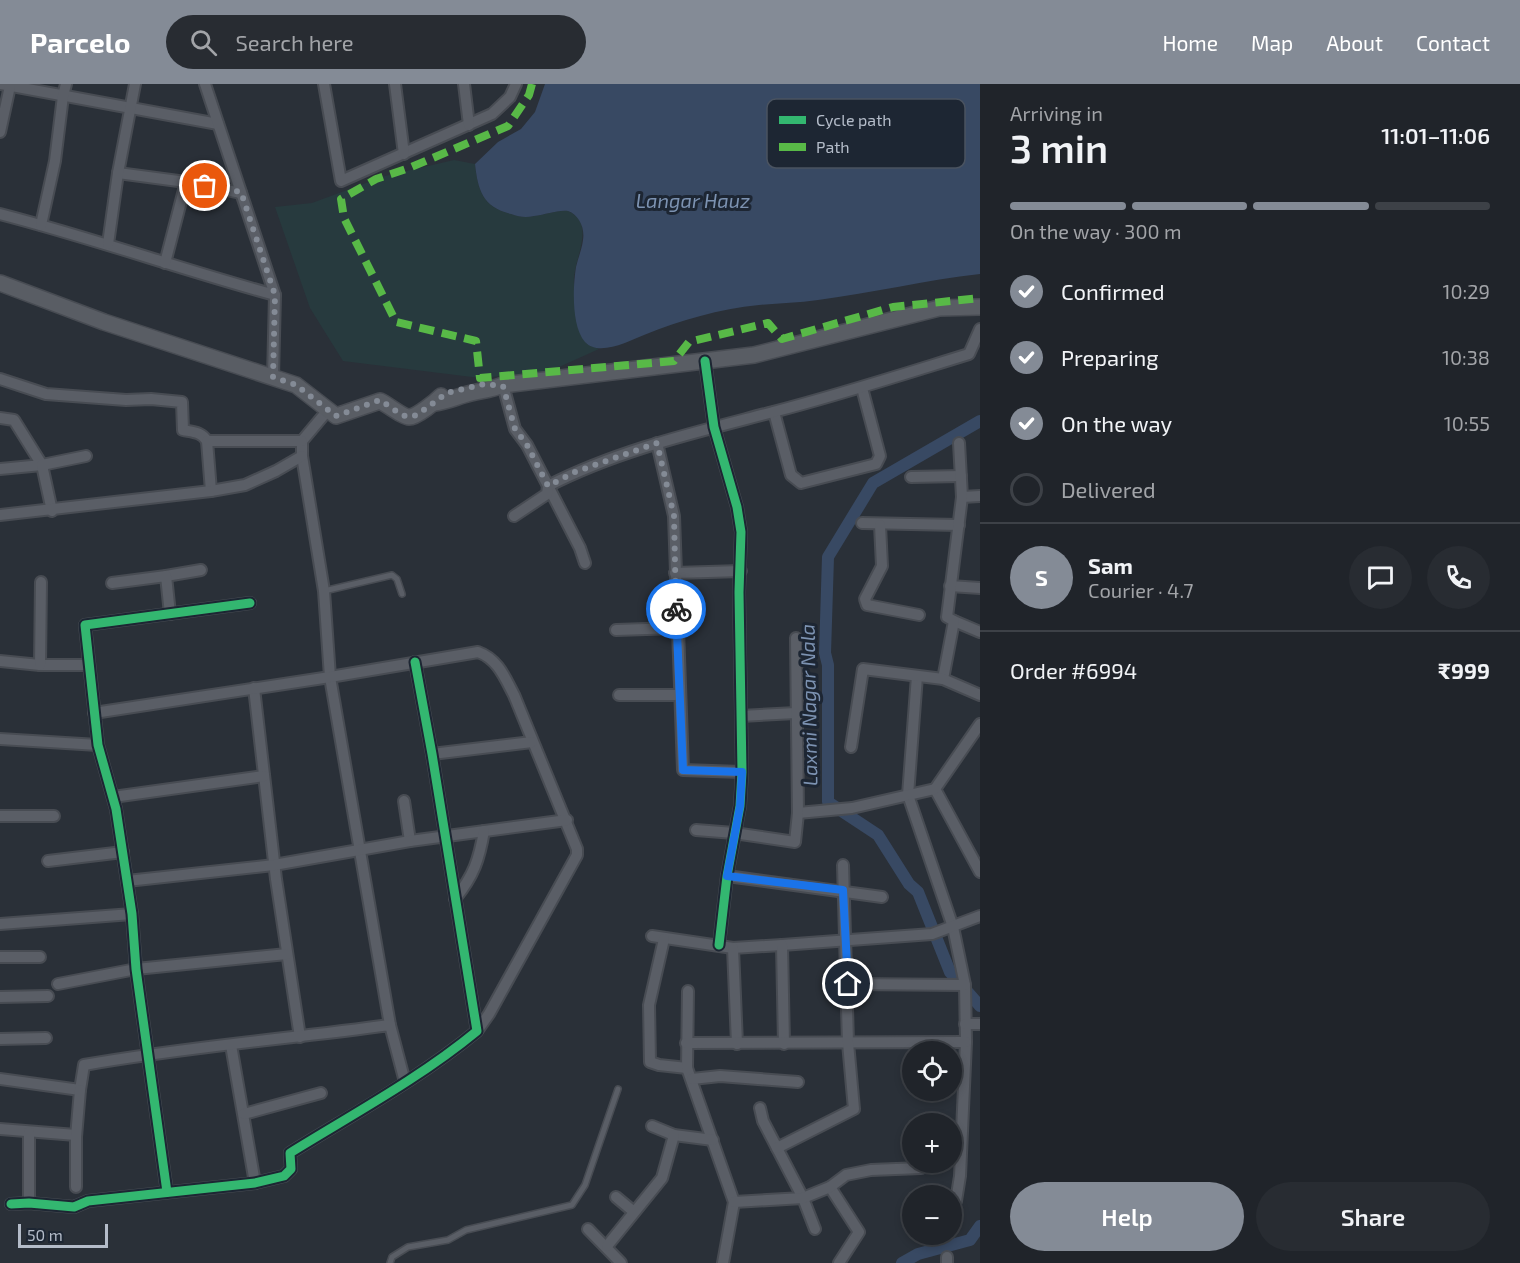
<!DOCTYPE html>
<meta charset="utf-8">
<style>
body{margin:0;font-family:"Exo 2",sans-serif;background:#282c32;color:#f1f3f6;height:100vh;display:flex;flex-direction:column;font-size:22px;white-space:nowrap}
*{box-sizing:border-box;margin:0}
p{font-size:20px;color:#a2a4a8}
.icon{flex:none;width:33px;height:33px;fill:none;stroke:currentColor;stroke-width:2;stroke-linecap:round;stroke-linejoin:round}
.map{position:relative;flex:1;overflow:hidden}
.sheet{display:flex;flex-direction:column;background:#20242a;width:540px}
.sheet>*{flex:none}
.fabs{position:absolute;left:902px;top:957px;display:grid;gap:12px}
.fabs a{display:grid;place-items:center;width:60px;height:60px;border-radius:50%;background:#20242a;box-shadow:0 3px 9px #0003,0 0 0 2px #3d4147;font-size:30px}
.scale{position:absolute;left:18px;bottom:15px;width:90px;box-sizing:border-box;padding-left:6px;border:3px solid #b4bcc9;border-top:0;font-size:16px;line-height:21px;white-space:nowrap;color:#b4bcc9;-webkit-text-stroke:4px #1d2633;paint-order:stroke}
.pin{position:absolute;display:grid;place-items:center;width:51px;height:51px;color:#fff;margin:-26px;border:3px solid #fff;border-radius:50%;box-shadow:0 2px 6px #0007}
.courier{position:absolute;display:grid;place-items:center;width:60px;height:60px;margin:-30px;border:4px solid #1a73e8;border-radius:50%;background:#fff;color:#222;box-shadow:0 2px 8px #0007}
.head em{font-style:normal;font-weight:600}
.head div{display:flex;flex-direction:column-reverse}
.head{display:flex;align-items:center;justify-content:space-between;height:102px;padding:0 30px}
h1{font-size:39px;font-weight:600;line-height:45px}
.bar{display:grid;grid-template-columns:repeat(4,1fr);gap:9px 6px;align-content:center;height:72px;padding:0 30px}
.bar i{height:8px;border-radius:4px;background:#3d4147}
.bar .current{background:#848b96}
.bar p{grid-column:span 4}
.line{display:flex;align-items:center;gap:15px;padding:0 30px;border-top:2px solid #3d4147}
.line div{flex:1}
.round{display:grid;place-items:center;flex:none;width:63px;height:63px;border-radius:32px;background:#282c32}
ol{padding:0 30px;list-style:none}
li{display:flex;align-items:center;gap:18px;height:66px}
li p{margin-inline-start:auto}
li .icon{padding:6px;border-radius:50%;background:#848b96;color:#fff;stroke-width:4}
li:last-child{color:#a2a4a8}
li i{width:33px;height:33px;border:3px solid #3d4147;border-radius:50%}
.action{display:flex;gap:12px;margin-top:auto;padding:12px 30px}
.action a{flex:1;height:69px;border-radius:36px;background:#848b96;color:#fff;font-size:24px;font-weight:600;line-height:69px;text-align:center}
.action a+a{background:#282c32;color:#f1f3f6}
header{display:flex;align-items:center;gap:36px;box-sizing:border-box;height:84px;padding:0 30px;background:#848b96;color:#fff}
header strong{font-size:28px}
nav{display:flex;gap:33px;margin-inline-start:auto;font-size:21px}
.search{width:420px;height:54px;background:#282c32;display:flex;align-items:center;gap:15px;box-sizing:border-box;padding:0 21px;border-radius:33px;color:#a2a4a8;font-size:22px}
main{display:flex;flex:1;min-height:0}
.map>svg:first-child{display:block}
.green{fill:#273a3e}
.water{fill:#384963}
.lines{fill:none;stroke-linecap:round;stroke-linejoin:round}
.canal{stroke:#384963;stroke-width:12}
.lane-casing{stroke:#484c53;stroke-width:8}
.street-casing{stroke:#484c53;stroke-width:14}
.secondary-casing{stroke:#484c53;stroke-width:18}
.lane{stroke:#5a5e66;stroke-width:5}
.street{stroke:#5a5e66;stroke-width:10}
.secondary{stroke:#595d64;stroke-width:15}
.quiet{stroke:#58b947;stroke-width:8;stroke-dasharray:15 8;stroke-linecap:butt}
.cycleway-casing{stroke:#1d2633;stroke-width:13}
.cycleway{stroke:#33b770;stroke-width:9}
.done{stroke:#848b96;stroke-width:6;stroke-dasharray:0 10.8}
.route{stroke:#1a73e8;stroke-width:8}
.labels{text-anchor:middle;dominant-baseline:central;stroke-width:6;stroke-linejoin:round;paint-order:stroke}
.water-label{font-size:20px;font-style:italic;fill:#7c92b1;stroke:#1d2633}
.key{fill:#1d2633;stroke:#4a5360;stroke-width:1.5}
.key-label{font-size:16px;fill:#b4bcc9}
</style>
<header>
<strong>Parcelo</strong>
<div class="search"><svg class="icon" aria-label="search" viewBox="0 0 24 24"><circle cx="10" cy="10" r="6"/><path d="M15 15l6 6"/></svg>Search here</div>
<nav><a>Home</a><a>Map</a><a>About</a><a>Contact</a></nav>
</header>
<main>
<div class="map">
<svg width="980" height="1179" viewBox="0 0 980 1179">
<rect width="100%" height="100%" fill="#2a3038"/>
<path class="green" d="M454 76 475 80C478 107 483 123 511 130 519 133 526 134 534 132 546 131 556 126 568 127 598 140 572 176 574 200 575 219 583 240 587 260L599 265 548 288 480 294 343 277 310 224 275 123 312 119 385 92Z"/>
<path class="water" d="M545 0H980V190C926 196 872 209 818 216 798 219 778 219 759 221 719 225 681 236 644 251 629 257 599 273 585 258 571 242 573 202 576 183 578 174 582 165 583 156 585 144 579 131 568 127 556 126 546 131 534 132 526 134 519 133 511 130 483 123 478 107 475 80L498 58 521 45 535 28Z"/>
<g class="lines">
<g class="canal">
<path d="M980 337 873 399 828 473 825 569 828 581V718L878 751 909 800 918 808 950 888 980 922"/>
<path d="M902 1179 918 1170 970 1156 980 1142"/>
</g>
<defs>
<g id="lane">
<path d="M324 507 392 491 397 495 402 510"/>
<path d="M390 1179 392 1173 408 1163 448 1156 466 1146 572 1121 585 1101 618 1005"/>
</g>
<g id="street">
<path d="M1 0 218 40"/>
<path d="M205 0 275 211 273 293"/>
<path d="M324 0 341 97 492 30 510 13 516 0"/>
<path d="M395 0 404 70"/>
<path d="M464 0 469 41"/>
<path d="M0 48 10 2"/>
<path d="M118 89 186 98"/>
<path d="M0 130C93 154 183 186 275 211"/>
<path d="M41 141 55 77 63 12 66 0"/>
<path d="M108 160 118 89 135 0"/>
<path d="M165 179 186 98 241 109"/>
<path d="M705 277 714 343 737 423 741 448 739 508 742 688 740 722 727 792 719 861"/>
<path d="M0 295 46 310 126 316 151 315 182 318 183 346C193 348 202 348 207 357"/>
<path d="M503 301 515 345 527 361 580 464 585 479"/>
<path d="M328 326 302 357V372L324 507 330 593 390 941"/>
<path d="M774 328 791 391 801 399 876 380 880 372 862 304"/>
<path d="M0 334 14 336 42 381 0 385"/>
<path d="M657 359 674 432 683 686 742 688"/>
<path d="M911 393 961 392"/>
<path d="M211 407 207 357H302"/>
<path d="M962 413 980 412"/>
<path d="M52 427 42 381 86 372"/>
<path d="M0 431 211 407 245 401 276 387 302 372"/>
<path d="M514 432 547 410 548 402C618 366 697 348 773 328 839 311 904 290 969 270L980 245"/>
<path d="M862 439 959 441"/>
<path d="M880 441 882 482 865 515 867 521 919 531"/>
<path d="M675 489 741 487"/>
<path d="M166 492 201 486"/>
<path d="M112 499 166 492 170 530"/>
<path d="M950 502 980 504"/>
<path d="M954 537 980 548"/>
<path d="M616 546 677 544"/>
<path d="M0 577 40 581H88"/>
<path d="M40 581 41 498"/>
<path d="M917 592 908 711 953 843 965 901 966 958 960 1092 956 1117 951 1131"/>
<path d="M943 595 954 537 947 533 962 413 959 359"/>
<path d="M254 604 276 795 300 953"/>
<path d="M619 611H679"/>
<path d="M94 629 330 593 478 568C498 575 505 594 514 611L577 765V771L489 930 477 947"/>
<path d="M741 632 796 629"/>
<path d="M0 655 98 661"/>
<path d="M851 663 863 585 943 595 980 611"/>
<path d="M432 670 532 658"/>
<path d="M935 705 980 788"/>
<path d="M113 713 264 692"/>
<path d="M404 717 410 757"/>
<path d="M798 729 852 724 935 705 980 640"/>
<path d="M0 732H54"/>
<path d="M696 746 734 749 795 758 798 729 796 554"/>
<path d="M48 777 123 768"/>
<path d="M727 792 882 813"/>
<path d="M127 797 274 781 410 757 567 736"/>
<path d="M455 815C474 791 479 776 484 747"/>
<path d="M0 840 132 830"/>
<path d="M652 852 733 864 782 861 932 850 980 832"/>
<path d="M664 855 649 921 650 978 659 981 687 984"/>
<path d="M782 861 784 960"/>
<path d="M733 864 737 960"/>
<path d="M0 873H40"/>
<path d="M58 900 136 885 287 870"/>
<path d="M848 900 965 901"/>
<path d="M688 907 687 984 734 1118 723 1179"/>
<path d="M0 913 48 912"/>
<path d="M965 940H980"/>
<path d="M0 955 46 954"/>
<path d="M686 959 966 958"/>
<path d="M231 961 255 1099"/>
<path d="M0 995 80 1006 84 981C185 963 288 955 390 941L405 998"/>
<path d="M692 995 720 992 798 998"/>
<path d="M760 1024 763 1037 803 1114 815 1145"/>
<path d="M244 1030 321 1009"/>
<path d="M652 1042 674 1051 713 1056"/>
<path d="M0 1045 76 1051"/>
<path d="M29 1048V1119"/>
<path d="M777 1064 854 1025 848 959 843 781"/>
<path d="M76 1103V1053L80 1006"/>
<path d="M830 1103 859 1148 839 1179"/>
<path d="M167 1108 136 885 132 830 116 725 98 661 85 541 250 519"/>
<path d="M616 1113 634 1128"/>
<path d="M734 1118 803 1114 830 1103 846 1091 871 1086 921 1084"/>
<path d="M11 1120 29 1119 74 1123 88 1117 255 1099 284 1092 291 1085 290 1069C353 1030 420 994 477 947L432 670 415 578"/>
<path d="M588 1145 621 1179"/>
<path d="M607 1162 662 1094 674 1051"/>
<path d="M947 1173V1179"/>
</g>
<g id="secondary">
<path d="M0 199 104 238 296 301 336 332 380 317C387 320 403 333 409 333 417 333 436 317 441 312"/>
<path d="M435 319C445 318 454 314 464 311 477 307 491 306 503 301L754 271 939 224 980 223"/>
</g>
</defs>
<use href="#lane" class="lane-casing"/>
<use href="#street" class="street-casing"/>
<use href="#secondary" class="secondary-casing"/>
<use href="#lane" class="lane"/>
<use href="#street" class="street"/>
<use href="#secondary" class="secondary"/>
<path class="quiet" d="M532 0 529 11 508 42 409 84 376 95 341 115 344 134 396 238 476 257 480 294 674 277 689 258 768 239 782 255 893 223 980 214"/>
<defs>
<g id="cycleway">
<path d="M705 277 714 343 737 423 741 448 739 508 742 688 740 722 727 792 719 861"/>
<path d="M167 1108 136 885 132 830 116 725 98 661 85 541 250 519"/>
<path d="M11 1120 29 1119 74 1123 88 1117 255 1099 284 1092 291 1085 290 1069C353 1030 420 994 477 947L432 670 415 578"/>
</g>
</defs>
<use href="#cycleway" class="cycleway-casing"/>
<use href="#cycleway" class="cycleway"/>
</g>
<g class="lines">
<path class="done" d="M205 102 241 108 275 211 273 293 296 301 336 332 380 316 402 331 410 333 417 331 447 309 484 300 503 302 515 345 527 361 548 402 575 388 657 359 674 432 676 525"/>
<path class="route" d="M676 525 683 686 742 688 740 722 727 792 843 806 848 900"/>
</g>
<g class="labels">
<g class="water-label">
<text x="693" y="116">Langar Hauz</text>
<text transform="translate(808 621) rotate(-91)">Laxmi Nagar Nala</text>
</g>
</g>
<rect x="767" y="15" width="198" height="69" rx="9" class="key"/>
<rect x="779" y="32" width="27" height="8" fill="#33b770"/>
<rect x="779" y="59" width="27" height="8" fill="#58b947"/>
<g class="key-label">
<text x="816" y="42">Cycle path</text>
<text x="816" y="69">Path</text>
</g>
</svg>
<div class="fabs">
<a><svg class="icon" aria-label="locate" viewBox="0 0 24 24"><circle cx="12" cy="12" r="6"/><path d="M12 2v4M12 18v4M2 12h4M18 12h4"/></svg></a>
<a>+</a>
<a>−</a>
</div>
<div class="scale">50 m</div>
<div class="pin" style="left:205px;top:102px;background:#ea580c"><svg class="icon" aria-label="bag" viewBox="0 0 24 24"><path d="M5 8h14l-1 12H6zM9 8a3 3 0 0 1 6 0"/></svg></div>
<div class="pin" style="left:848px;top:900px;background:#1f2937"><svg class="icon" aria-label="home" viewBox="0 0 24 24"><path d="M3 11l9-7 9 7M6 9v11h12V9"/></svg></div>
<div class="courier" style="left:676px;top:525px"><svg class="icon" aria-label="bike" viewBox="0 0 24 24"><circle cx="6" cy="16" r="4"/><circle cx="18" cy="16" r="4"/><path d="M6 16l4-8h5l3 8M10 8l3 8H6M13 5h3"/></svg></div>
</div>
<section class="sheet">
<div class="head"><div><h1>3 min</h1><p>Arriving in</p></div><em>11:01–11:06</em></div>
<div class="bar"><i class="current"></i><i class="current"></i><i class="current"></i><i></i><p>On the way · 300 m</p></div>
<ol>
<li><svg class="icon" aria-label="check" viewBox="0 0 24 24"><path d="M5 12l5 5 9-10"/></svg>Confirmed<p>10:29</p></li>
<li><svg class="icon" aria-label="check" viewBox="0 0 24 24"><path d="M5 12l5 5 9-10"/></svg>Preparing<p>10:38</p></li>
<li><svg class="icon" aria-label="check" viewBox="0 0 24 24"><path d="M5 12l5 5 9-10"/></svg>On the way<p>10:55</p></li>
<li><i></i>Delivered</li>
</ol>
<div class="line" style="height:108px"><b class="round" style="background:#848b96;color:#fff">S</b><div><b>Sam</b><p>Courier · 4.7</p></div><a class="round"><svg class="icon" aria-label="chat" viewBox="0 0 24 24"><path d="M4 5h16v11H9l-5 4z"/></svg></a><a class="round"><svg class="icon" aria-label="phone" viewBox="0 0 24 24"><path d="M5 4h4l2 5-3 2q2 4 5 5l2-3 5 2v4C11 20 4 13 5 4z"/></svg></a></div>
<div class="line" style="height:78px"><div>Order #6994</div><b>₹999</b></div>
<div class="action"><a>Help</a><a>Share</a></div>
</section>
</main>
